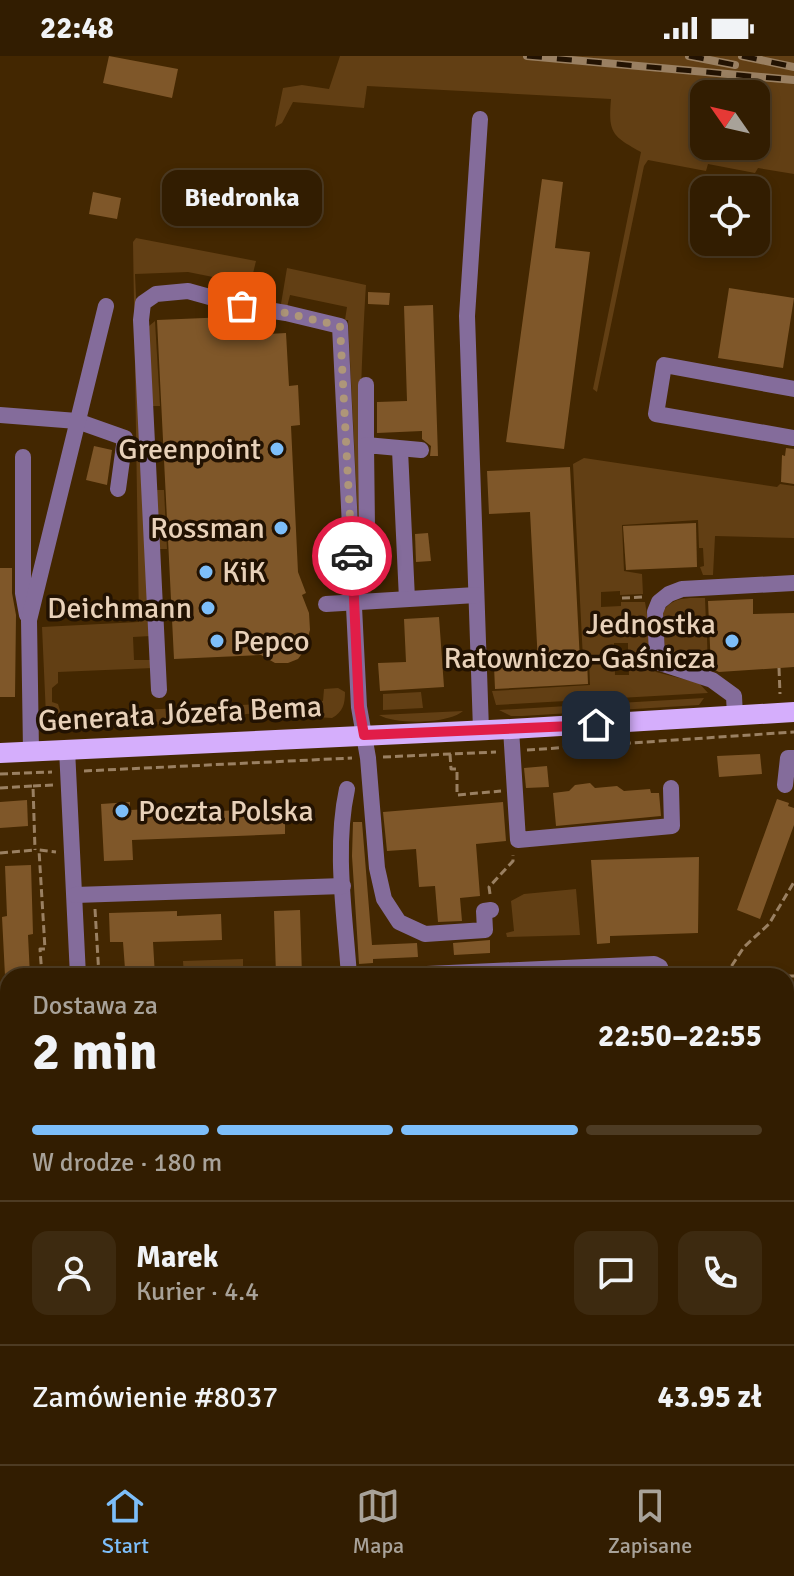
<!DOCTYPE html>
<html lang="pl">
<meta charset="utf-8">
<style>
body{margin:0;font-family:Signika,sans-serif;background:#3d2a10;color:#f1f3f6;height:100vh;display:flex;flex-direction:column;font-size:30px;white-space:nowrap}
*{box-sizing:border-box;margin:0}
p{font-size:26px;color:#a8a299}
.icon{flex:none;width:44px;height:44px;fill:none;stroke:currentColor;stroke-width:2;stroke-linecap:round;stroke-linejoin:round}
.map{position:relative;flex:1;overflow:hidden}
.side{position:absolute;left:0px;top:912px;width:794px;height:496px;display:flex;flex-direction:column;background:#321d01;border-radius:24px 24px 0 0;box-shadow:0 4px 12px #0003,0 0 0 2px #4d3b23}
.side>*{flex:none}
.needle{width:52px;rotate:304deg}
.tools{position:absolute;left:690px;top:24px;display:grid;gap:16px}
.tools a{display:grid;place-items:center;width:80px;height:80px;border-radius:16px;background:#321d01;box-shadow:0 4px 12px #0003,0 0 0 2px #4d3b23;font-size:40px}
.pin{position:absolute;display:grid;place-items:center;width:68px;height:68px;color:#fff;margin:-34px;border-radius:16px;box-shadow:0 4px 12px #0006}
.courier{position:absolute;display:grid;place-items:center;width:80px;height:80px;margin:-40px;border:6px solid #e11d48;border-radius:50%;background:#fff;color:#222;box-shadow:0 2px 10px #0007}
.bubble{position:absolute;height:56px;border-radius:16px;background:#321d01;box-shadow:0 4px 12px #0003,0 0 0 2px #4d3b23;font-size:26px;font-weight:800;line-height:56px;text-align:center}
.overview em{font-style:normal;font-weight:800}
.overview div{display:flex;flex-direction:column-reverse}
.overview{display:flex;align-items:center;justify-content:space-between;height:136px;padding:0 32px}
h1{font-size:52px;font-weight:800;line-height:60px}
.bar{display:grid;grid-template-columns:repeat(4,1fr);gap:12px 8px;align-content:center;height:96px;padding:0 32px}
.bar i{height:10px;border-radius:6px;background:#4d3b23}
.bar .active{background:#7dbef9}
.bar p{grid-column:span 4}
.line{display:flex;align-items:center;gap:20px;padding:0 32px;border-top:2px solid #4d3b23}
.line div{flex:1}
.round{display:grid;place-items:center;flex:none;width:84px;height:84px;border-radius:16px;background:#3d2a10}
.status{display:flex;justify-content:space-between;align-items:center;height:56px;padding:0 40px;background:#321d01;direction:ltr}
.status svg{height:22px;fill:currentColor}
.tab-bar{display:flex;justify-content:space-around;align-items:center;height:112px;border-top:2px solid #4d3b23;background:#321d01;font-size:22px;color:#a8a299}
.tab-bar a{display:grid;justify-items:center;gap:4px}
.tab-bar .active{color:#7dbef9}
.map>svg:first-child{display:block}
.green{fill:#623f14;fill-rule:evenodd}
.building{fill:#7f5729}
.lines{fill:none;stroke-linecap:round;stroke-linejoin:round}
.path{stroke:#9a8062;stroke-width:3;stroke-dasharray:8 4;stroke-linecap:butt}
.minor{stroke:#846c9b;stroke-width:16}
.major{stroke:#d5aefc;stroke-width:20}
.rail-casing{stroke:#9a8062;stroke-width:8}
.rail{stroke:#221202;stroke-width:5;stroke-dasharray:15;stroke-linecap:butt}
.done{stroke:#ae9679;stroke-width:8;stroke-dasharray:0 14.4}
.route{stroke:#e11d48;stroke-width:10}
.poi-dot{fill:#7dbef9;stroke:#221202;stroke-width:3}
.labels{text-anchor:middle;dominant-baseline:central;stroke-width:7;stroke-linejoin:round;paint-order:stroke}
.poi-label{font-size:30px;fill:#e8d1b9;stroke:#221202;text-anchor:end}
.street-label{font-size:30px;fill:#e8d1b9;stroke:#221202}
</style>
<div class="status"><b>22:48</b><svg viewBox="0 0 49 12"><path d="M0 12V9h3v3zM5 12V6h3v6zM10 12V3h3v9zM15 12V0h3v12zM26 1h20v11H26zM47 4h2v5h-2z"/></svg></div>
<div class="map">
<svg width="794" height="1408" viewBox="0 0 794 1408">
<rect width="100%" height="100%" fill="#432701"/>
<g class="green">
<path d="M340 0H794V118L758 112 755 117 708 108 706 115 648 104 644 110 597 336 593 333 641 96C612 80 608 77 611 43L367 30 364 52 293 46 282 67 275 71 283 32 302 29 329 33ZM704 38H756V90H704Z"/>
<path d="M136 182 256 205 247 242 281 248 287 212 366 229C363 274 351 511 372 534L370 537 364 532 361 525 348 264H345L347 251 290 239 287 251 245 245 248 228 188 216 135 218 151 580 133 581 134 604H152L153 612 58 616V627L52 632V646L58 648 61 658 323 645 324 633 338 632 345 636C345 648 343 656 332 662L281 659V656L246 658 227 665 40 674 38 661 46 660 42 571 139 566 133 186Z"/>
<path d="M155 265 160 350H150L149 270Z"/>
<path d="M584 402 777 431 780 428 794 430V482L715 480 713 519H703L700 511 704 510 703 492H699L698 464 622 469 624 515 642 518 643 538 620 539V535L601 536V551L621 550V546H645L649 571H625V563L617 564V573L622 575H649L650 597 628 598V587H614L615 619H629L628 601H650L652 611 656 616 699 627 708 637 496 649 492 635 590 629 589 603H583L573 408Z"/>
<path d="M154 434H164L167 493H157Z"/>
<path d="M705 542 706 567 702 568 703 581H707L708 617 665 600 663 555C674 540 688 542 705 542Z"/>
<path d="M421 636 423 652 383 654V638Z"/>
<path d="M704 642 699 649 522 660H511L499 654Z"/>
<path d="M463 655C448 668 396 669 379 659Z"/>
<path d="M576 833 580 879 507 881 506 877 514 875 511 845 524 838Z"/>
<path d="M243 903V920H184L183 905Z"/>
</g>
<g class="building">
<path d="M109 0 178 13 172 42 103 27Z"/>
<path d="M542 123 563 126 555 192 590 196 564 393 506 386Z"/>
<path d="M93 136 121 142 117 163 89 158Z"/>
<path d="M729 232 794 242 783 312 718 302Z"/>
<path d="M368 236 390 237 389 249 368 248Z"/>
<path d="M433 249 438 400H430L431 390 422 383V375L377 377V346L407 345 404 250Z"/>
<path d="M228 261 229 280 286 277 289 330 298 329 300 369 291 370 298 516 306 537 302 539 309 557 310 574 304 595 298 603 288 607H275L261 599 174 603 157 264Z"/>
<path d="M94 390 112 394 107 429 86 424Z"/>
<path d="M786 392 794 393V428L781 426 782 399 785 400Z"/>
<path d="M570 411 580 605 587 604 588 628 495 633 494 610 538 607 530 456 489 458 487 415Z"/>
<path d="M696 467 697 511 626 514 623 470Z"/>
<path d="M428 477 431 505 416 506 415 478Z"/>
<path d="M0 512H12V537L16 559 15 641H0Z"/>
<path d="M753 543V558L794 557V611L719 616 711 612 708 545Z"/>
<path d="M439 561 444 631 380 635 378 607 406 606 404 563Z"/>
<path d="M760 698 762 718 719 721 717 700Z"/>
<path d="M547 710 549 731 526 732 524 712Z"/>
<path d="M590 727 595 732 617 730 624 735 650 733 651 737H659L661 760 556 770 553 737 569 735 575 729Z"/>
<path d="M777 743 789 747 788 750 794 752V769L760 863 737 854Z"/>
<path d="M27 744 28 770 0 772V746Z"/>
<path d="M130 746V754L151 753V757L285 753V778L132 784 133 804 104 805 101 748Z"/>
<path d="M503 746 506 785 476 788 480 840 460 842 462 865 438 866 435 830 419 831 416 793 387 795 383 756Z"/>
<path d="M353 766H362L372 889 417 887 418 901 373 903V907L359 908 352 800Z"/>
<path d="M699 801 698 877 610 880V887L597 888 591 804Z"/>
<path d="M31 809 33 878 28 879 30 920H5L2 861 7 860 5 810Z"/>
<path d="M300 854 302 920H276L274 855Z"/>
<path d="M177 855V860L221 858 222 884 153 886 155 920H130L129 913H125L123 886H110L109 857Z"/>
<path d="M490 884V897L454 899 453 887Z"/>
</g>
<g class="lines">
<g class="path">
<path d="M622 542 644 541"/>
<path d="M623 565V574L640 573"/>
<path d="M628 600 641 599"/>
<path d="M779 612 780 638"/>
<path d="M527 694 794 676"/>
<path d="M450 698 451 713H457V739L501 735"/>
<path d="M383 701 496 696"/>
<path d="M84 715 352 702"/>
<path d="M0 718 52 716"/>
<path d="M33 730 53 729"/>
<path d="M0 732 33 730 35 794"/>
<path d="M0 797 36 794"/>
<path d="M490 838 489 831 513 805V799"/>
<path d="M95 853 99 920"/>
<path d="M42 920 40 893H45L39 794 56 796"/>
<path d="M725 920 744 891 769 868 794 826"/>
<path d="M786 920H794"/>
<path d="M0 998 8 1002"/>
<path d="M0 1057H8"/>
<path d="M786 1059H794"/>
<path d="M792 1059 793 1083"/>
<path d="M0 1101H8"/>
<path d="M0 1120H8"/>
<path d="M0 1287 8 1297"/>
<path d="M0 1334 8 1323"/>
<path d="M786 1381 794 1379"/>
</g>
<g class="minor">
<path d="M480 63 467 260 481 674"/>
<path d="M794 333 664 309 656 358 794 382"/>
<path d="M0 359 77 365 125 382 118 433"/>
<path d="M366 389V329"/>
<path d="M400 394 407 543"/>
<path d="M23 401V537L27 559"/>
<path d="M367 471 366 389 421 394"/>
<path d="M326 548 476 539"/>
<path d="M159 634 141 264 143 247 156 238 188 235 242 250 286 257 340 270 359 651 368 702 377 812 384 843 399 866 425 878 485 874 484 855 491 854"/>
<path d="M735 660 734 640 712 624 660 607 657 599 655 556 659 546 669 538 682 533 794 527"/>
<path d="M511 673 518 784 672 770 671 732"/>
<path d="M67 693 78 920"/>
<path d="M31 695 29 564 106 250"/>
<path d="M785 729 788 702H794"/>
<path d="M347 733C334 793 345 859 349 920"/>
<path d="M75 839 343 830"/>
<path d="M382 920 654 908 660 911 663 920"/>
<path d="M786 999H794"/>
<path d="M786 1040H794"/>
<path d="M0 1079 8 1078"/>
<path d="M786 1362 794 1360"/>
<path d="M306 1400 327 1408"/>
<path d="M758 1400 763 1408"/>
<path d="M658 1406 660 1400"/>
<path d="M119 1408 122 1400"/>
<path d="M713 1408 716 1400"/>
</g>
<path class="major" d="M0 697 511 673 794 656"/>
<defs>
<g id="rail">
<path d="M527 0 794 24"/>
<path d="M689 0 735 9"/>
<path d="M742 0 794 11"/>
</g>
</defs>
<use href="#rail" class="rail-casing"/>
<use href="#rail" class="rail"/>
</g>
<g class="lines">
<path class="done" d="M242 250 286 257 340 270 352 500"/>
<path class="route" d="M352 500 359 651 364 679 596 669"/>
</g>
<g class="poi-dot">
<circle cx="277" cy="393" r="8"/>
<circle cx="281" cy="472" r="8"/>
<circle cx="206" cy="516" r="8"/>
<circle cx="208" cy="552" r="8"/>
<circle cx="217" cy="585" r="8"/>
<circle cx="732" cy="585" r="8"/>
<circle cx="122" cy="755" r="8"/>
</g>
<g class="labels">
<g class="poi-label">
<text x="261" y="393">Greenpoint</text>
<text x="265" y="472">Rossman</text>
<text x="222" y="516" text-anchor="start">KiK</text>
<text x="192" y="552">Deichmann</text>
<text x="716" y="568">Jednostka<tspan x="716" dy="34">Ratowniczo-Gaśnicza</tspan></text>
<text x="233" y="585" text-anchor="start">Pepco</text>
<text x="138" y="755" text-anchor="start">Poczta Polska</text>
</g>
<g class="street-label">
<text transform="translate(180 658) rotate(-3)">Generała Józefa Bema</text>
</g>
</g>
</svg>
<div class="tools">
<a><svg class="needle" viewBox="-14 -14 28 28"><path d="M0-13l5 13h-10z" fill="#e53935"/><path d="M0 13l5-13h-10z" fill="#a8a299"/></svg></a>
<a><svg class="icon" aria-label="locate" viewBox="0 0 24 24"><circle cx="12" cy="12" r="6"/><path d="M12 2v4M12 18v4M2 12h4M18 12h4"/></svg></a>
</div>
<div class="pin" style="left:242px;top:250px;background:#ea580c"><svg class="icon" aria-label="bag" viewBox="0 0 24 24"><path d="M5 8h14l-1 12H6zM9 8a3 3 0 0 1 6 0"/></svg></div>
<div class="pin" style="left:596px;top:669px;background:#1f2937"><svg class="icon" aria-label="home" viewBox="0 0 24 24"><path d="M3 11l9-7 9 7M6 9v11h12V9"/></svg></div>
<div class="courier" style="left:352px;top:500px"><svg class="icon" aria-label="car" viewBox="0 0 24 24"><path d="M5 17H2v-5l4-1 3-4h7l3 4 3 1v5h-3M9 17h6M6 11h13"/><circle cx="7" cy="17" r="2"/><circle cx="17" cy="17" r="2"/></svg></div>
<div class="bubble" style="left:162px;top:114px;width:160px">Biedronka</div>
<section class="side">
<div class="overview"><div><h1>2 min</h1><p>Dostawa za</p></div><em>22:50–22:55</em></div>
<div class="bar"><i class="active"></i><i class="active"></i><i class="active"></i><i></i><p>W drodze · 180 m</p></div>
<div class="line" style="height:144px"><a class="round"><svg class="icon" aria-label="person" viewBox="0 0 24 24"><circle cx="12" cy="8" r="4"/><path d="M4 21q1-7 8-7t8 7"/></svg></a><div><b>Marek</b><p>Kurier · 4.4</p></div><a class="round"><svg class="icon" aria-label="chat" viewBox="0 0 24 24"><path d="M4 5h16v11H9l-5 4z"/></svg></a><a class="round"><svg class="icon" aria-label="phone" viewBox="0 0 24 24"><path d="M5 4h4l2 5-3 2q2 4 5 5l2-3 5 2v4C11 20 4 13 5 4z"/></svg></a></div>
<div class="line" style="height:104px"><div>Zamówienie #8037</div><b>43.95 zł</b></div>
</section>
</div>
<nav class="tab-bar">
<a class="active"><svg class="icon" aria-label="home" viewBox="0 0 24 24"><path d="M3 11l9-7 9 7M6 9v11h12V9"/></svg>Start</a>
<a><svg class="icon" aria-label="map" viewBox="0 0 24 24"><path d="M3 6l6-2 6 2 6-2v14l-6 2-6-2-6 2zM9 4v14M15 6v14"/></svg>Mapa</a>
<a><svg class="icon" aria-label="saved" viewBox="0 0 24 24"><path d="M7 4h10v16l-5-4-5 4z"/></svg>Zapisane</a>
</nav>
